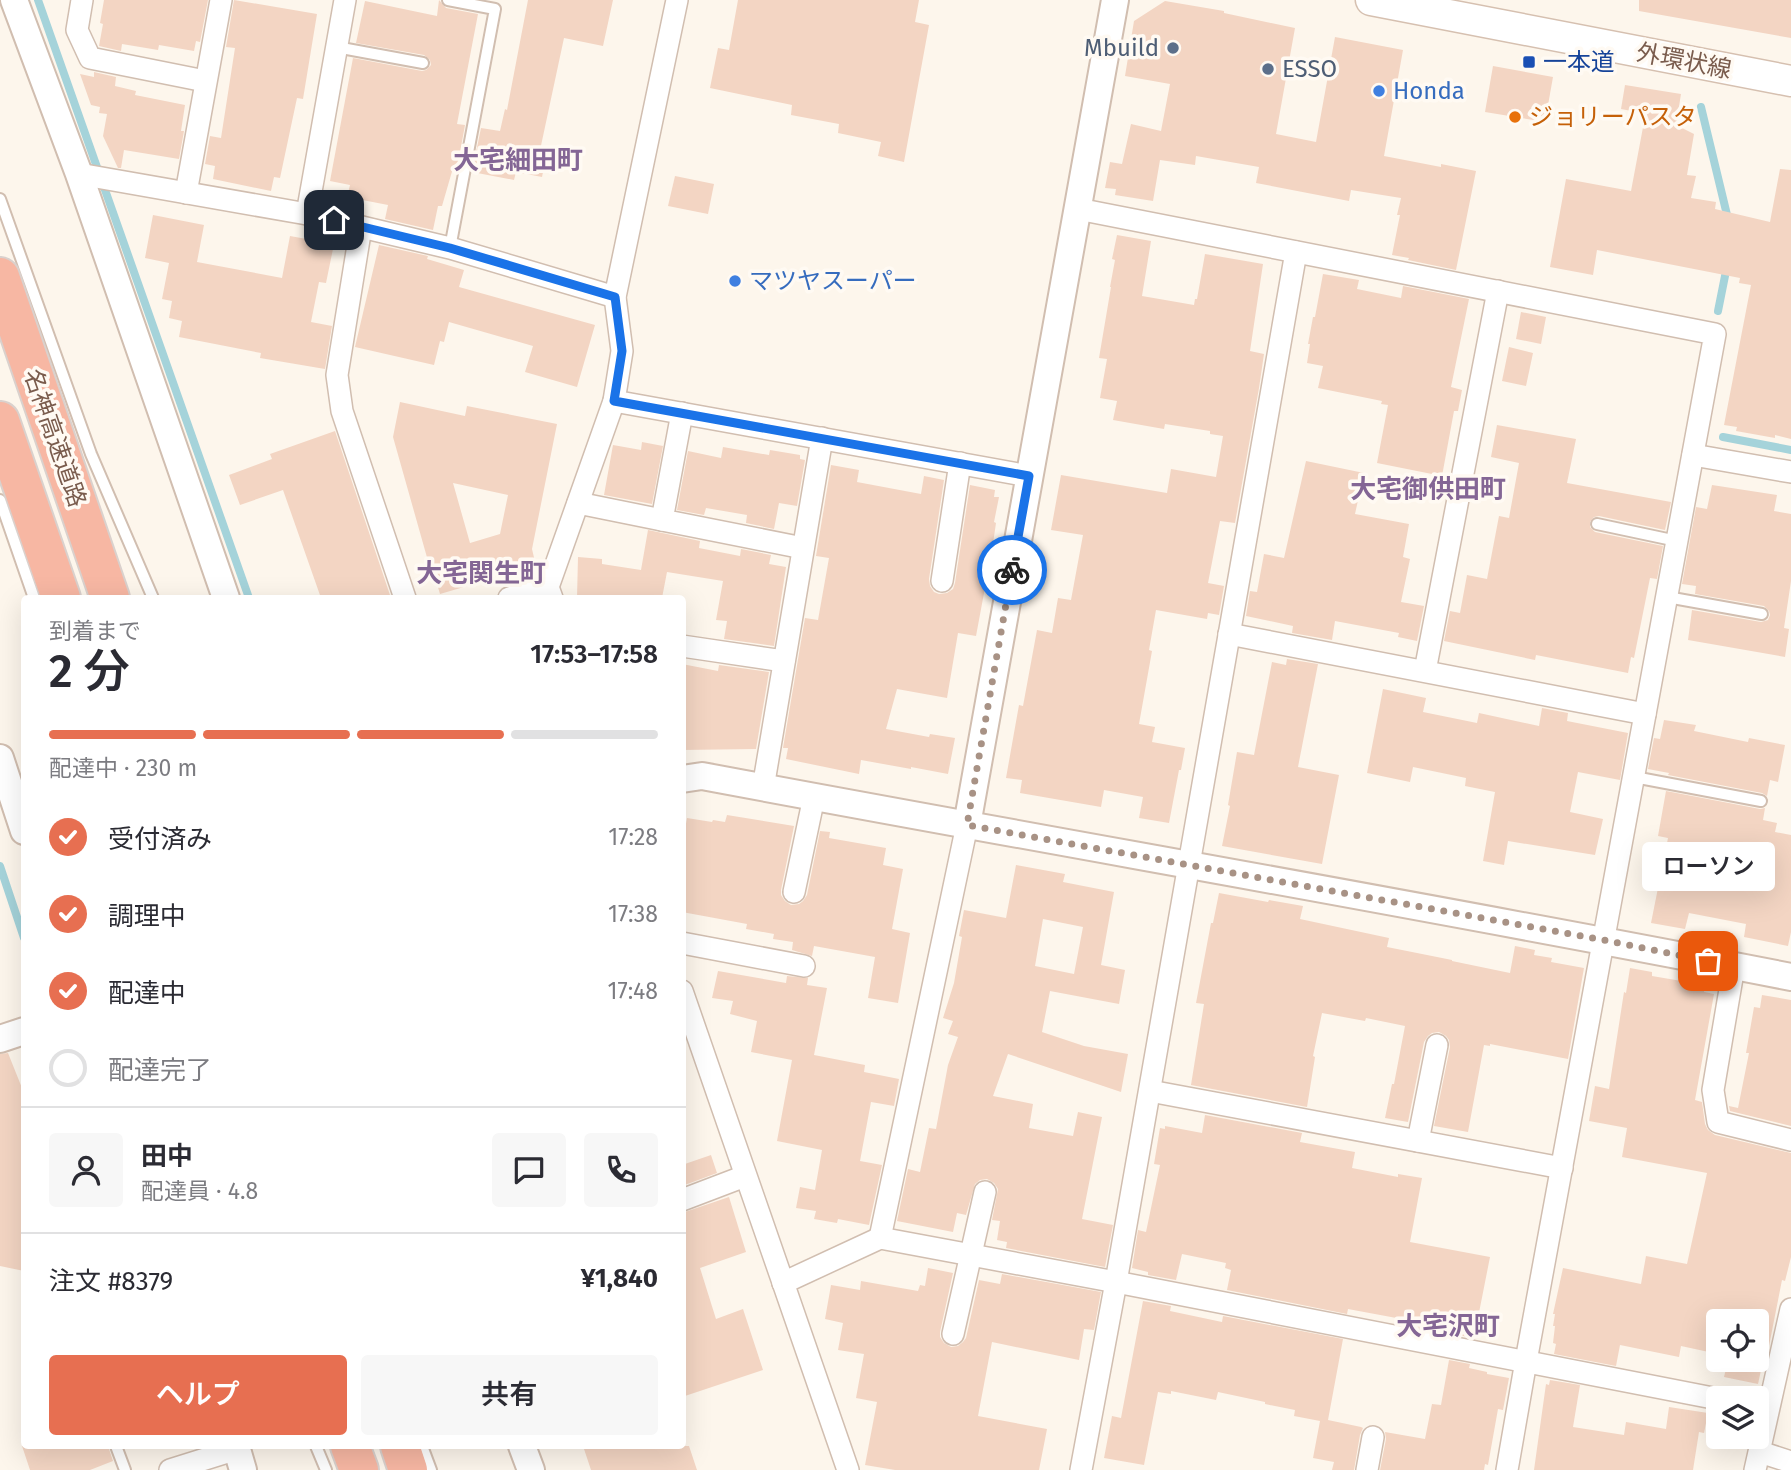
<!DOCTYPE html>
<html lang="ja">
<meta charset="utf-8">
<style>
body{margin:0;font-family:"Fira Sans","Noto Sans JP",sans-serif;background:#f7f7f7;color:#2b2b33;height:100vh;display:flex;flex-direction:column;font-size:26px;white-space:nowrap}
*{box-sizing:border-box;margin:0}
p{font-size:23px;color:#7c7c81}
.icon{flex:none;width:38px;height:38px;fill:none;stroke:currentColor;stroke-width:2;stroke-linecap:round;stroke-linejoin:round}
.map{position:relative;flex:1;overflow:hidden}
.side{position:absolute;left:21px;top:595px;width:665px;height:854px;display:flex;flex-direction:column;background:#fff;border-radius:7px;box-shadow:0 7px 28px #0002}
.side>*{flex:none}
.tools{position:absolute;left:1706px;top:1309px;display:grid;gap:14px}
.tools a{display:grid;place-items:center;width:63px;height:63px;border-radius:7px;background:#fff;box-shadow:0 7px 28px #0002;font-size:35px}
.pin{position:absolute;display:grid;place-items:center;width:60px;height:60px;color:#fff;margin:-30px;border-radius:14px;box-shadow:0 4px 10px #0006}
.courier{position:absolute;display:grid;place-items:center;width:70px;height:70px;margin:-35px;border:5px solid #1a73e8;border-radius:50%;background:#fff;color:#222;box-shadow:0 2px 9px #0007}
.bubble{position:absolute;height:49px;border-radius:7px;background:#fff;box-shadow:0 7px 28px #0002;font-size:23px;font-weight:600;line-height:49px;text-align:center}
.summary em{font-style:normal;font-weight:600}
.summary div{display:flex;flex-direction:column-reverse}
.summary{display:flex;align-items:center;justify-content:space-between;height:119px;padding:0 28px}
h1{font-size:46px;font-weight:600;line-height:52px}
.bar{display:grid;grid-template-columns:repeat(4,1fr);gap:10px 7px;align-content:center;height:84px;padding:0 28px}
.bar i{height:9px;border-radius:5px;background:#e1e1e2}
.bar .current{background:#e76f51}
.bar p{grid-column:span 4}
.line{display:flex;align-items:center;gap:18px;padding:0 28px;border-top:2px solid #e1e1e2}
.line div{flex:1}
.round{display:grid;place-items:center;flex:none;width:74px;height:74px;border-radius:7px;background:#f7f7f7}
ol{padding:0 28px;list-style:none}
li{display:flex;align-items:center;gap:21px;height:77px}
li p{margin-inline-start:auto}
li .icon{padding:7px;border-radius:50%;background:#e76f51;color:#fff;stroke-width:4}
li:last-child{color:#7c7c81}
li i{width:38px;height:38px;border:4px solid #e1e1e2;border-radius:50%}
.cta{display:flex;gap:14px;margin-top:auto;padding:14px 28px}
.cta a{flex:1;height:80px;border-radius:7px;background:#e76f51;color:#fff;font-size:28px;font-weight:600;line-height:80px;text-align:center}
.cta a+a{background:#f7f7f7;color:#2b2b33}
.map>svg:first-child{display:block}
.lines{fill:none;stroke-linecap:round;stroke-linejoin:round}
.stream{stroke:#a5d3da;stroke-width:8}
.building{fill:#f3d5c3;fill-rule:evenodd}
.service-casing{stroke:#d1beb0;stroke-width:14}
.minor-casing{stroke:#d1beb0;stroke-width:24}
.tertiary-casing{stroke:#d1beb0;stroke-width:30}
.secondary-casing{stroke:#d6c0b0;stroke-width:33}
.motorway-casing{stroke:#dad1cd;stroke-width:42}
.service{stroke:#fff;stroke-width:10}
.minor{stroke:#fff;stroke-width:21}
.tertiary{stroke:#fff;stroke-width:26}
.secondary{stroke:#fff;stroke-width:30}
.motorway{stroke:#f7b7a3;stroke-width:38}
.done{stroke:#a89285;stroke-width:7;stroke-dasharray:0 12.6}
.route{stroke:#1a73e8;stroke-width:9}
.service-dot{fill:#5c6f8a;stroke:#fffaf3;stroke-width:2.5}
.transit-dot{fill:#1a4fb4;stroke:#fffaf3;stroke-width:2.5}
.shop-dot{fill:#3f7fe0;stroke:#fffaf3;stroke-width:2.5}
.food-dot{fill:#e8710a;stroke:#fffaf3;stroke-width:2.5}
.labels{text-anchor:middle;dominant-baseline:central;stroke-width:7;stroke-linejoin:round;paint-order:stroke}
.service-label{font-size:24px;fill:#4e5e75;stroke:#fffaf3;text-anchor:end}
.street-label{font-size:24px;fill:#7a5c4d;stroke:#fffaf3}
.transit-label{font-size:24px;fill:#164399;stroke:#fffaf3;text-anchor:start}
.shop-label{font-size:24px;fill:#366cbe;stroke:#fffaf3;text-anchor:start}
.food-label{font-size:24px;fill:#c56008;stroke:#fffaf3;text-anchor:start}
.neighbourhood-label{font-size:26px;font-weight:bold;fill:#846695;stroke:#fffaf3}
</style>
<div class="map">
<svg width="1791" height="1470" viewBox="0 0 1791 1470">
<rect width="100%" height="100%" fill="#fdf6ec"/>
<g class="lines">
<g class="stream">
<path d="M38 0 249 598"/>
<path d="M1701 107 1728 219"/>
<path d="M1718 311 1727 266"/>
<path d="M1723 437 1791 450"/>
<path d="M0 866 24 938"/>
</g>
</g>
<g class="building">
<path d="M104 0H208L200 42 196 41 194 51 159 45 158 50 122 44 121 51 99 46 103 24 100 23Z"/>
<path d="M234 0 317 14 303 99 297 98 280 178 274 177 271 191 213 179 215 166 205 164 210 136 221 138 235 48 226 47Z"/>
<path d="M439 0 446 8 478 14 457 124 465 125 457 169 453 168 442 206H438L433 230 385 219 388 205 347 197 350 185 330 181 353 58 422 71 426 70 431 65 430 60 424 55 356 43 365 1 437 16Z"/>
<path d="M528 0H613L603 46 564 38 539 155 546 157 542 177 516 172 514 180 472 172 481 128 500 131 505 109 507 110Z"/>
<path d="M738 0H919L915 22 929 25 904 162 878 156 881 142 838 133 839 124 791 115 792 105 710 88 718 48 729 50Z"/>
<path d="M1639 0H1791V38L1639 11Z"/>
<path d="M1165 1 1224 11V13L1295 28 1276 134 1316 142 1335 37 1403 50 1384 156 1441 167V164L1476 171 1456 270 1408 260 1409 258 1392 255 1400 215H1397L1401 198 1351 190 1349 201 1256 183 1259 167 1196 156 1195 165 1160 160 1153 201 1115 195 1116 189 1105 188 1110 162 1122 164 1131 124 1161 131 1170 84 1125 76 1134 21Z"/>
<path d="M1493 66 1553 77 1545 122 1485 112Z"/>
<path d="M94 72 116 77 115 86 136 91 135 95 185 105 181 131H184L179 159 124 150 121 168H118L103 136 107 114 99 113 100 107 91 105 80 74 94 77Z"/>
<path d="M1625 85 1681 94 1676 125 1694 134 1687 175 1696 176 1691 198 1716 202 1715 209 1770 222 1780 169 1791 170V439L1775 435V438L1736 431 1737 427 1724 425 1751 285 1739 283 1740 278 1597 250 1593 275 1550 267 1566 179 1631 191 1644 122 1641 120 1642 113 1621 109Z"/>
<path d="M675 176 714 184 708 214 668 206Z"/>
<path d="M153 215 204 225 197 262 282 278 290 236 334 244 326 283 319 282 311 322 332 326 325 369 260 358 261 353 179 337 182 321 169 318 172 301 162 299 169 263 145 258Z"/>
<path d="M1117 235 1151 241 1142 296 1194 305 1195 299H1197L1205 254 1263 264 1250 351 1264 354 1259 388 1235 523 1220 521 1208 583 1224 586 1219 615 1208 613 1207 619 1156 610 1149 650 1152 651 1139 724 1155 727 1152 742 1185 748 1181 770H1179L1169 823 1139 818 1143 797 1104 790 1101 807 1020 793 1022 780 1006 778 1019 705 1023 706 1037 630 1052 633 1058 598 1071 600 1083 535 1051 530 1061 475 1167 493 1171 469 1216 477 1223 436 1210 434V431L1165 424 1164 429 1113 420 1117 401 1100 398 1107 359 1099 358 1111 287H1110L1115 260 1112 259Z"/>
<path d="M379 245 428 256 427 259 464 270 459 287 595 325 577 387 525 372 533 346 449 322 444 342 440 341 434 365 355 347Z"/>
<path d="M1323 274 1359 280 1357 289 1401 298 1403 286 1469 299 1451 387 1462 390 1458 411H1454L1442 476 1377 463 1388 405 1381 404 1382 401 1318 388 1323 366 1307 363 1310 344H1308L1313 317H1315Z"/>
<path d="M1521 312 1546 317 1541 344 1516 339Z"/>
<path d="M1509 347 1533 353 1526 386 1502 381Z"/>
<path d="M400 402 465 416 467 406 557 424 532 549 536 566 440 594 432 567 430 568 393 437ZM453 483 508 495 500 534 470 543Z"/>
<path d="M1497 425 1576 439 1567 483 1671 502 1665 530 1599 516 1594 517 1590 522V527L1595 532 1663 546 1657 579 1650 578 1634 658 1631 657 1628 673 1536 655 1535 660 1444 641 1450 611 1460 613 1467 575 1487 579 1499 516 1509 518 1519 463 1491 457Z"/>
<path d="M335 431 391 598H321L283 490 240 505 229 475 272 459 270 454Z"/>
<path d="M642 442 663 446 652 504 604 495 613 445 641 450Z"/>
<path d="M723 447 769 455 770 450 800 455V459L805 460 797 506 779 503 774 529 746 523 747 515 706 508 704 515 677 510 688 451 721 458Z"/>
<path d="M1306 461 1364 473 1355 514 1409 524 1403 557 1410 559 1401 602 1424 606 1417 641 1398 637 1399 633 1335 621 1332 640 1292 633 1293 626 1246 616 1250 591 1257 592 1264 554 1284 558Z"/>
<path d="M831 465 859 470 857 482 921 494 924 476 944 480 929 579 930 586 934 592 939 594 947 593 953 589 955 583 970 485 995 490 994 497H999L994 522 996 523 992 550 976 636 958 633 947 698 897 689 886 729 929 737 930 734 955 738 948 774 911 767V769L861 760 859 774 786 759 788 748H783L805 618 818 620 829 558 816 556Z"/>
<path d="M1712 485 1777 495 1774 511 1791 514V581L1784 628 1789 629 1785 657 1688 640 1692 610 1761 622 1768 620 1770 615 1769 611 1764 606 1695 594 1696 586 1682 584 1696 507 1707 509Z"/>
<path d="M648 530 700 541 699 548 740 556 741 549 771 555 769 564 786 567 774 646 724 639 727 621 716 620 723 581 667 572 662 598H577L578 557 602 559V564L641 570Z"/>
<path d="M1287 659 1318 664 1298 767 1339 775 1322 864 1222 846 1230 806 1228 805 1237 752 1254 755 1272 662 1286 665Z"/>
<path d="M682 664 718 671 719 665 769 672 756 749 682 750Z"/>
<path d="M1383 689 1426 698 1423 712 1477 723 1479 713 1539 726 1542 708 1568 713 1567 721 1628 733 1620 780 1578 772 1570 812 1603 819 1595 855 1508 841 1504 865 1483 861 1495 792 1465 786 1466 778 1413 767 1410 782 1367 773Z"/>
<path d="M1664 720 1696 725 1694 731 1748 742 1749 738 1785 745 1778 782 1770 780 1767 796 1762 793 1668 775 1669 773 1648 769 1654 738 1660 739Z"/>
<path d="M1666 791 1760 809 1765 808 1763 820 1777 823 1775 832 1791 835V932L1788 946 1744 937 1746 924 1689 913 1685 929 1651 923 1668 838 1658 836Z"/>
<path d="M727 815 794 826 781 890V895L785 901 791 905 799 904 803 901 807 895 820 831 830 832 829 838 886 848 883 865 903 869 892 929 910 933 898 1003 868 998 875 957 814 946 812 956 792 950 793 942 773 939 774 934 746 929 747 924 682 912V845L687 818 712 822 713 820 725 822Z"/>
<path d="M1016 865 1065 874 1063 882 1114 892 1101 965 1125 970 1119 1004 1050 991 1042 1032 1084 1046 1128 1054 1121 1092 1008 1054 993 1096 1033 1104 1029 1128 1073 1136 1078 1112 1102 1117 1082 1219 1113 1225 1105 1267 1006 1248 1007 1242 997 1240 1000 1221 992 1220 998 1189 994 1183 987 1179 980 1180 975 1184 966 1215 957 1213 953 1232 897 1221 908 1169 920 1172 929 1128 936 1129 948 1065 958 1037 948 1034 953 1021 943 1018 954 983 962 937 959 936 964 910 1006 918ZM1043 919 1083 927 1074 974 1035 966Z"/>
<path d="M1219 893 1268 902 1269 900 1303 906 1300 919 1389 938 1387 947 1452 960V961L1510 973 1515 946 1535 950 1534 955 1552 958 1551 962 1584 968 1568 1059 1490 1044V1046L1484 1045 1468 1132 1434 1126 1450 1047 1449 1040 1446 1036 1439 1032 1432 1033 1428 1036 1424 1042 1408 1122 1385 1118 1392 1084H1394L1405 1026 1366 1018 1365 1021 1322 1013 1313 1056 1315 1057 1307 1107 1191 1085 1204 1004 1196 1003 1211 923H1213Z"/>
<path d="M1630 968 1652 972V976L1705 985 1704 992 1714 994 1695 1100 1702 1102 1705 1124 1708 1130 1715 1135 1791 1153V1257L1785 1281 1782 1280 1766 1361H1763L1758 1384 1724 1377 1728 1360H1757V1321H1718V1354L1681 1346 1679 1357 1620 1345 1616 1366 1554 1354 1556 1344 1553 1343 1555 1326H1553L1555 1314H1553L1563 1268 1641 1284 1646 1256 1687 1264 1707 1173 1622 1157 1627 1128 1589 1121 1595 1086 1609 1089 1624 992 1626 993Z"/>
<path d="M718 971 786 983 787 976 808 978 807 985 827 988 814 1055 865 1065 864 1072 899 1079 894 1106 871 1102 860 1161 882 1165 869 1225 838 1219 837 1223 814 1219 816 1211 796 1208 800 1187 815 1190 822 1150 777 1141 792 1060 751 1052 757 1021 730 1014 733 1001 712 998Z"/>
<path d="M1762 995 1791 1000V1126L1730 1111 1729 1106 1738 1108 1749 1053H1746L1754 1007 1760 1008Z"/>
<path d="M8 1053 24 1093V1271L0 1266V1054Z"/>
<path d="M1205 1115 1302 1133 1300 1142 1355 1152 1352 1168 1398 1177V1174L1422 1178 1410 1242 1490 1257 1474 1338 1406 1325 1407 1320 1348 1309 1347 1314 1227 1290 1231 1270 1225 1268 1226 1263 1182 1254 1176 1280 1148 1275V1272L1132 1268 1138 1230 1146 1232 1160 1165 1154 1164 1160 1128 1165 1129V1126L1202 1133Z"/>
<path d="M711 1155 717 1173 682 1186V1165Z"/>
<path d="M729 1197 746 1252 700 1268 716 1319 743 1309 763 1370 682 1397V1213Z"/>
<path d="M928 1268 953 1273 940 1332V1337L944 1343 951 1347 958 1346 963 1342 966 1338 979 1280 1000 1284 1002 1274 1101 1292 1094 1330 1084 1329 1079 1360 992 1342 978 1416 1047 1429 1039 1470H895L865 1465 877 1402 856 1398 864 1354 838 1350 843 1323 825 1319 831 1285 860 1290 861 1281 918 1291 920 1285 925 1286Z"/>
<path d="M1143 1301 1171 1306 1170 1311 1222 1322 1223 1316 1343 1339 1328 1420 1361 1427 1363 1428 1360 1435 1354 1470H1332L1334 1462 1313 1458 1320 1421 1294 1416 1295 1410 1265 1404V1402L1218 1392 1216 1400 1171 1391V1394L1158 1392 1144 1465 1104 1458 1112 1416 1121 1418Z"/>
<path d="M1449 1360 1470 1364 1469 1368 1487 1372V1374L1509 1378 1503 1410 1498 1409 1488 1465 1485 1464 1484 1470H1380L1386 1439 1385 1432 1425 1439 1432 1404 1441 1405Z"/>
<path d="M1550 1380 1580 1385 1573 1427 1624 1435 1626 1422 1666 1429 1669 1407 1708 1413 1704 1433 1699 1432 1693 1470H1534L1546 1384 1549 1385Z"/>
<path d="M22 1446H108L113 1461 90 1470H30Z"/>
<path d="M583 1446H689L697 1470H591Z"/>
</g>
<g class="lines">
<defs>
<g id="service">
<path d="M448 0 495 9 450 248"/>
<path d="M336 47 423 63"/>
<path d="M0 199 91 454 153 598"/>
<path d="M0 500 34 598"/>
<path d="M1597 524 1677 541"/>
<path d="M1667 597 1762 614"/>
<path d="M1634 777 1761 801"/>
<path d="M116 1446 125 1470"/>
<path d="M316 1446 326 1470"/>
<path d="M422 1446 431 1470"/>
</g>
<g id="minor">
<path d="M82 0 77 30 90 58 205 81"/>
<path d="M79 174 307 214 450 248 615 297"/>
<path d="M186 193 221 0"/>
<path d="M1078 209 1715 334 1526 1361 1507 1470"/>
<path d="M307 214 345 0"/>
<path d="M361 227 337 375 342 411 405 598"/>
<path d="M614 401 1029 476"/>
<path d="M682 413 662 520 803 548"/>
<path d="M1693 455 1791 472"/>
<path d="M578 503 662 520"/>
<path d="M942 581 960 463"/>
<path d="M509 598 548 587"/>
<path d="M552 598 548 587 614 401 622 351 615 297 677 0"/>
<path d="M1229 634 1645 714"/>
<path d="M682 646 784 661"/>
<path d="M1425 671 1498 291"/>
<path d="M763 788 822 438"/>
<path d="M794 892 814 797"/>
<path d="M682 943 804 966"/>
<path d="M1734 966 1713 1090 1718 1122 1791 1140"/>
<path d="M682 991 848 1470"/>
<path d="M1150 1091 1562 1168"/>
<path d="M1418 1141 1437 1045"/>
<path d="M682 1200 745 1176"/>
<path d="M880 1238 967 825"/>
<path d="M783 1283 880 1238 1116 1282 1718 1399"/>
<path d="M953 1334 985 1192"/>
<path d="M1760 1452 1791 1462"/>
<path d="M170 1470 237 1449"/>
<path d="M1081 1470 1116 1282 1296 252"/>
<path d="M1367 1470 1373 1437"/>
<path d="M1755 1470 1791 1309"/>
</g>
<g id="tertiary">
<path d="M14 0 79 174 226 598"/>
<path d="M0 758 24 831"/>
<path d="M682 779 702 776C1065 844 1429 906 1791 977"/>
<path d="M967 825 1115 0"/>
<path d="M0 1039 24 1031"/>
<path d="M236 1446 243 1470"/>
<path d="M522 1446 531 1470"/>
</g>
<path id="secondary" d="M1371 0 1791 81"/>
<g id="motorway">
<path d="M0 277 110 598"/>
<path d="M0 421 61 598"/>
<path d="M350 1446 359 1470"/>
<path d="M400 1446 408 1470"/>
</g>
</defs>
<use href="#service" class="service-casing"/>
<use href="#minor" class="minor-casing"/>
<use href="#tertiary" class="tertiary-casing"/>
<use href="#secondary" class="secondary-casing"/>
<use href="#motorway" class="motorway-casing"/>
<use href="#service" class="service"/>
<use href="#minor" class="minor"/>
<use href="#tertiary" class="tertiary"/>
<use href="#secondary" class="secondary"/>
<use href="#motorway" class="motorway"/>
</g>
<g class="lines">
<path class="done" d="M1012 570 967 825 1604 940 1708 961"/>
<path class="route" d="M334 220 450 248 615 297 622 351 614 401 1029 476 1012 570"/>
</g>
<g class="service-dot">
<circle cx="1173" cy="48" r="7"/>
<circle cx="1268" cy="69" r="7"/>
</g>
<rect class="transit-dot" x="1522" y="55" width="14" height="14" rx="3.5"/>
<g class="shop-dot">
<circle cx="1379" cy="91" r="7"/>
<circle cx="735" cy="281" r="7"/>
</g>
<circle class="food-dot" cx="1515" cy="117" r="7"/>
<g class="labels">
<g class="service-label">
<text x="1159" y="48">Mbuild</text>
<text x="1282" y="69" text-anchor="start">ESSO</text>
</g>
<g class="street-label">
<text transform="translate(1684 61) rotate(11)">外環状線</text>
<text transform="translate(55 438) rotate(71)">名神高速道路</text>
</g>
<g class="transit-label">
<text x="1543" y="62">一本道</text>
</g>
<g class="shop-label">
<text x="1393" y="91">Honda</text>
<text x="749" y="281">マツヤスーパー</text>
</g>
<g class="food-label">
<text x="1529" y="117">ジョリーパスタ</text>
</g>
<g class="neighbourhood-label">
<text x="518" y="160">大宅細田町</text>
<text x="1428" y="489">大宅御供田町</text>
<text x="481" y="573">大宅関生町</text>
<text x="1448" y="1326">大宅沢町</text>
</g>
</g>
</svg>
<div class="tools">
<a><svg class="icon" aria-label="locate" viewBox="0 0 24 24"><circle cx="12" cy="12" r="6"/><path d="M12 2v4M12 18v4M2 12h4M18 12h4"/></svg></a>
<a><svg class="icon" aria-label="layers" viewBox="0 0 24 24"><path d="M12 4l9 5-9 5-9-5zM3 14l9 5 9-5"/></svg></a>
</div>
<div class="pin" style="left:1708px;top:961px;background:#ea580c"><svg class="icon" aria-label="bag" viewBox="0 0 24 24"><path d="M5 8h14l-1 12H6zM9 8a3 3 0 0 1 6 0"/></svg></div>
<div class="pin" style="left:334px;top:220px;background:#1f2937"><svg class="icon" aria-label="home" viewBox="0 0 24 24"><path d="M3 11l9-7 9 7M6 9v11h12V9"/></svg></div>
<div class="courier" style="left:1012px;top:570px"><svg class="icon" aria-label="bike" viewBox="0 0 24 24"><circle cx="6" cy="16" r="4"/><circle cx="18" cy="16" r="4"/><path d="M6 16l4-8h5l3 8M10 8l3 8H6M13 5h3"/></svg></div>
<div class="bubble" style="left:1642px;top:842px;width:133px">ローソン</div>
<section class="side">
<div class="summary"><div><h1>2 分</h1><p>到着まで</p></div><em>17:53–17:58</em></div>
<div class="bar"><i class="current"></i><i class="current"></i><i class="current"></i><i></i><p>配達中 · 230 m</p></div>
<ol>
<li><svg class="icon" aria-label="check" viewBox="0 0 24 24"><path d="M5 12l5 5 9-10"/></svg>受付済み<p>17:28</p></li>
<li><svg class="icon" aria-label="check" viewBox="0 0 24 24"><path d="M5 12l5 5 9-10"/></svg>調理中<p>17:38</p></li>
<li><svg class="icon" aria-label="check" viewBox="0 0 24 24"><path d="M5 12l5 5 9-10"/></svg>配達中<p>17:48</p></li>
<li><i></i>配達完了</li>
</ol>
<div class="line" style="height:126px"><a class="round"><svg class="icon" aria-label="person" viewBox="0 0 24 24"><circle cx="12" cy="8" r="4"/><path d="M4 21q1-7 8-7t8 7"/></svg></a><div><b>田中</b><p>配達員 · 4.8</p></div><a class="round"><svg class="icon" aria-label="chat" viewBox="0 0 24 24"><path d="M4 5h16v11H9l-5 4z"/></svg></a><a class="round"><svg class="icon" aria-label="phone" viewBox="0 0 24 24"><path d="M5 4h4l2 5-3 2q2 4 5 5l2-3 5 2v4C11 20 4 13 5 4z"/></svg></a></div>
<div class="line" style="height:91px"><div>注文 #8379</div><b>¥1,840</b></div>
<div class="cta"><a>ヘルプ</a><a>共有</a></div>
</section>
</div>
